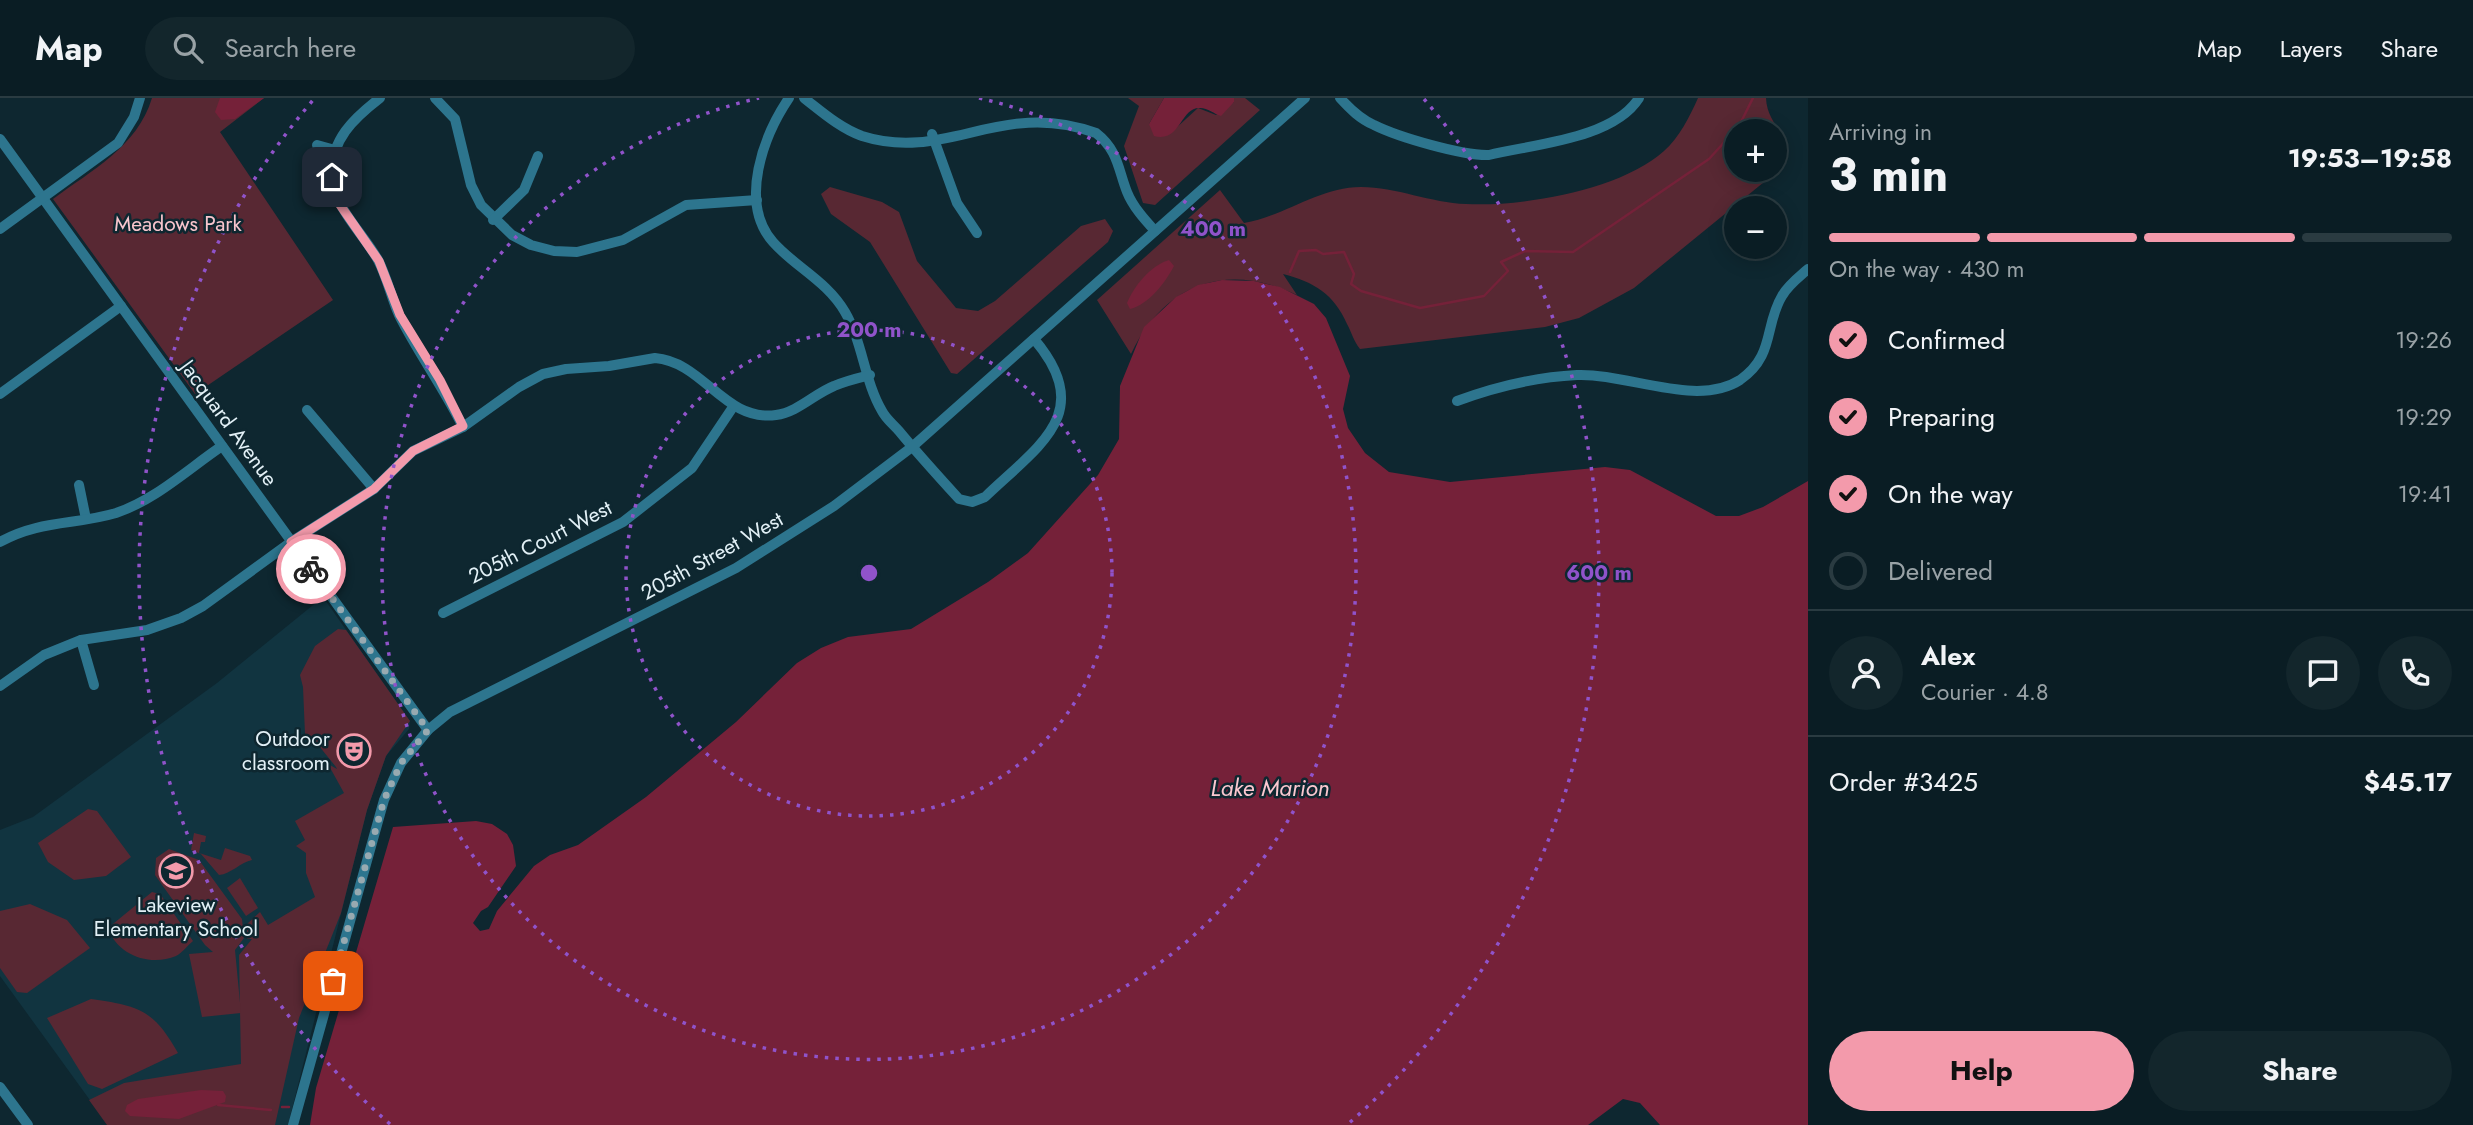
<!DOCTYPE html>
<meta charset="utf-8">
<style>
body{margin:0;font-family:Jost,sans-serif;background:#13262c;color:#f1f3f6;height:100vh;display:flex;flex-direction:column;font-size:26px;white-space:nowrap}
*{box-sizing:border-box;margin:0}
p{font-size:23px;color:#99a2a6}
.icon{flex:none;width:38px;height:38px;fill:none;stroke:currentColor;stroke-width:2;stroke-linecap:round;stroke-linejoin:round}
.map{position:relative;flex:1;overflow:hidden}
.panel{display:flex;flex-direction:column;background:#0a1d24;width:665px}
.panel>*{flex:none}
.fabs{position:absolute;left:1724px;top:21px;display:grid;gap:14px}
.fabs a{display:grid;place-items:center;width:63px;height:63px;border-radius:50%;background:#0a1d24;box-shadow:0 4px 18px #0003,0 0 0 2px #2a3b41;font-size:35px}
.pin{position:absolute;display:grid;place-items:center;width:60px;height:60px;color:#fff;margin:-30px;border-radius:14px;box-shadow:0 4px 10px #0006}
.courier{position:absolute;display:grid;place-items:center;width:70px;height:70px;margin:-35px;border:5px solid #f39aab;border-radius:50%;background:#fff;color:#222;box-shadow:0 2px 9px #0007}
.overview em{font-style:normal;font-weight:700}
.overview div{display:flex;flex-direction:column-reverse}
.overview{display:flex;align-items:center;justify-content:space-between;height:119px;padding:0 21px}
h1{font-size:46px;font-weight:700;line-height:52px}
.bar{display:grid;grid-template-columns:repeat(4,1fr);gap:10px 7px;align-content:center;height:84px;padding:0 21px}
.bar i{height:9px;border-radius:5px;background:#2a3b41}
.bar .current{background:#f39aab}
.bar p{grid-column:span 4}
.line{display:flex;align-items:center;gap:18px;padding:0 21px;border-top:2px solid #2a3b41}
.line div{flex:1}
.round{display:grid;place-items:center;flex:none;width:74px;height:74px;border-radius:37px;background:#13262c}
ol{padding:0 21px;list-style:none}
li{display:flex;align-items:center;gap:21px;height:77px}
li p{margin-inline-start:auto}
li .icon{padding:7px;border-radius:50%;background:#f39aab;color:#111;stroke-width:4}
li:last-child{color:#99a2a6}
li i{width:38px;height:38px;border:4px solid #2a3b41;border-radius:50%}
.primary-button{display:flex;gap:14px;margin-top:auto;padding:14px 21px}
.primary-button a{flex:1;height:80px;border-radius:42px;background:#f39aab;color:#111;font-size:28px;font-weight:700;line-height:80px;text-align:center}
.primary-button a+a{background:#13262c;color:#f1f3f6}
header{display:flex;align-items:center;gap:42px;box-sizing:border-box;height:98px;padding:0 35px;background:#0a1d24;border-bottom:2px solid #2a3b41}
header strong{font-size:33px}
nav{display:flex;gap:38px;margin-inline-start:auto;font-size:24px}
.search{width:490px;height:63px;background:#13262c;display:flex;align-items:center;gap:18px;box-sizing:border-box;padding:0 24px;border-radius:38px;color:#99a2a6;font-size:26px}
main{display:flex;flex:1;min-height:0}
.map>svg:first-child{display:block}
.built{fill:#113440}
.green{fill:#582833;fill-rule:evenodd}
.water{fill:#752139}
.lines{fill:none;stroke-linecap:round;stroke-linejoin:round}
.stream{stroke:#752139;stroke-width:2.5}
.minor{stroke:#2d758e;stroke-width:10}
.done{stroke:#98aab1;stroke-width:7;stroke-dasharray:0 12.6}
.route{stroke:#f39aab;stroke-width:9}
.ring{fill:none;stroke:#9053ca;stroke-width:3.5;stroke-dasharray:3.5 7}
.labels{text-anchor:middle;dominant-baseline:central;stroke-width:5;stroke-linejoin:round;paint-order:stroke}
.park-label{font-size:21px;fill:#f8c5cd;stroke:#0e2730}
.street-label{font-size:21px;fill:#e2f0f6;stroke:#0e2730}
.poi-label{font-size:21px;fill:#e2f0f6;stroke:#0e2730;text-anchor:end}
.water-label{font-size:23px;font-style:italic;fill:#fcc8d0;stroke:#0e2730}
.centre{fill:#9053ca;stroke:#0e2730;stroke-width:3.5}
.ring-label{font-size:21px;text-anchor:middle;font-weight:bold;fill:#9053ca;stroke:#0e2730;stroke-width:5;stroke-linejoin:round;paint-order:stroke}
</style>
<header>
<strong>Map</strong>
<div class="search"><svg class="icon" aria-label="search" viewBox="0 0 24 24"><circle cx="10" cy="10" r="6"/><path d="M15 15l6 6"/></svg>Search here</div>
<nav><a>Map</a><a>Layers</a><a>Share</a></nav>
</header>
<main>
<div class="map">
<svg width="1808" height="1027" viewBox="0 0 1808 1027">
<rect width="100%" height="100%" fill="#0e2730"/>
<path class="built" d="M323 499 410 623 409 631 386 658 367 712 288 1027H108L0 878V732L33 719 217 585Z"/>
<g class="green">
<path d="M152 0H264L220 34 333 202 195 296 53 101C92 72 137 49 152 0Z"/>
<path d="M1128 0H1164L1149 26 1175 31 1198 10 1216 17 1234 4V0H1245L1260 12 1155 107 1143 105 1124 48 1139 8Z"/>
<path d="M1698 0H1766C1767 27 1790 33 1785 67L1634 190 1579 220 1545 229 1360 251C1353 242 1352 235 1347 226 1334 196 1314 184 1283 176L1297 197C1226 163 1164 186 1131 256L1097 202 1220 92 1244 125C1285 118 1319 89 1361 89 1396 89 1431 105 1466 106 1522 109 1621 92 1664 53 1679 40 1690 18 1698 0ZM1736 33H1774V72H1736Z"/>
<path d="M830 89 882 104 899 114 917 163 956 210 978 213 995 203 1081 128 1105 121 1113 133 1108 144 957 276 951 275 870 144 831 116 821 96Z"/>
<path d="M338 531 346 532 410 623 386 658 367 712 341 815 299 920 275 1027H107L89 1002 124 985 241 966 239 857 252 841H247V826L260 814 268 827 315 799 306 775V755L296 748 305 742 295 723 344 695 328 666 337 671 336 669 315 643 305 636 303 589 300 577 315 548Z"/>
<path d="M88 711 97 713 131 759 106 778 74 782 48 764 38 745Z"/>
<path d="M194 735 206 738 205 744H201L199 755 221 762 225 750 250 758 252 762C241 764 231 776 219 777L201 756 191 752Z"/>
<path d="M169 751 199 762 242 821 244 840 235 852 241 915 202 919 189 856 213 854 205 847 155 777 156 760Z"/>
<path d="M240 780 258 810 246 818 227 790Z"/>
<path d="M152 794 160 796 193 843C188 847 182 855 176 858 150 869 117 857 108 830Z"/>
<path d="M30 806 67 822 90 850 27 895 17 894 0 870V813Z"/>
<path d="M91 901C139 908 153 911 178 955L102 991 88 986 47 920Z"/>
</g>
<g class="water">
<path d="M220 0H264L235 21 221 22 215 14Z"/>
<path d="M1164 0H1234V4L1221 18C1214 16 1208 10 1200 10 1180 9 1181 45 1154 38L1149 26Z"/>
<path d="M1169 162 1174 168C1165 185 1149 206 1130 211L1127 205C1134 188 1150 168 1169 162Z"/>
<path d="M1222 182 1254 183 1280 189 1314 206 1326 220 1350 278 1343 311 1348 330 1365 355 1389 374 1450 384 1605 369 1630 372 1716 418H1739L1763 409 1808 383V1027H1660L1640 1005 1623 1001 1588 1027H310L316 990 393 729 476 723 492 726 507 736 513 747 516 768 488 809 481 813 473 825 480 833 489 831 497 813 534 768 550 757 578 747 646 699 736 624 797 565 821 550 848 539 911 531 988 484 1028 455 1098 377 1119 341 1120 288 1144 229 1176 199 1198 187Z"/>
<path d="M201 992 223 993 226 998 225 1004 179 1021 130 1018 125 1013 127 1007 138 1001Z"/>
</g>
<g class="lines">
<g class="stream">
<path d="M1290 174 1299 153 1316 152 1323 156 1344 154 1354 176 1351 186 1361 193 1420 210 1484 198 1508 173 1501 164 1525 153 1573 154 1709 61 1739 28 1753 0"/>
<path d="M218 1007 271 1012"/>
<path d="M282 1009H289"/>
</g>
<g class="minor">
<path d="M380 0C354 20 330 42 332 78 334 110 363 135 378 162 387 179 391 199 399 217 418 255 444 290 463 329"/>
<path d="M435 0 455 21 471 87 481 107 512 137 531 147 554 153 577 154 623 142 686 107 757 102"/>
<path d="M789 0C764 37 738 104 773 144 795 169 827 183 845 214 863 245 864 282 882 313 886 321 893 326 899 333 918 356 938 378 959 401L972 404 985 399C1038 348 1097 315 1034 241"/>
<path d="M804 0C822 14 840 30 862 38 947 65 1001 0 1096 35 1118 52 1118 71 1127 94 1133 109 1145 122 1155 133"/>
<path d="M1340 0C1350 11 1360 21 1374 27 1398 39 1463 58 1489 57 1534 46 1613 41 1639 0"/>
<path d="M932 36 957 105 977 135"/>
<path d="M0 41 428 632"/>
<path d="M317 47 335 52"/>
<path d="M493 122 524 92 538 58"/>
<path d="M0 131 118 45 134 19 140 0"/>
<path d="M0 296 121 208"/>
<path d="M1457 303C1495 289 1537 279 1577 277 1627 275 1697 310 1740 282 1775 258 1764 228 1782 198 1788 187 1799 179 1808 171"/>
<path d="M307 312 374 391"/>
<path d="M79 387 86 421"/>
<path d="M0 444C39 422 76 427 116 415 155 402 188 371 222 348"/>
<path d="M443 515 623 424 692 370 733 309"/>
<path d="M81 542 94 587"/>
<path d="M0 588 44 557 81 542 147 532 181 520 203 508 291 444 374 391 413 353 463 329 519 289 543 276 566 271 609 268 655 260C704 264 724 324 776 317 798 314 814 296 834 288 845 283 858 280 870 277"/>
<path d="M0 989 28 1027"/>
<path d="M293 1027 384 702 401 665 428 632 450 614 736 470 834 408 912 349 1305 0"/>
</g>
</g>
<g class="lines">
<path class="done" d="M311 471 428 632 401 665 384 702 333 883"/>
<path class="route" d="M311 471 291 444 374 391 413 353 463 328 440 282 400 217 379 163 338 104 332 79"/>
</g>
<g class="ring">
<circle cx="869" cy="475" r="243"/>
<path d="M979 0A487 487 0 1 1 759 0"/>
<path d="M390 1026A730 730 0 0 1 314 1M1424 1A730 730 0 0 1 1348 1026"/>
</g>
<defs>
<symbol id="theatre-ring" viewBox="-11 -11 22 22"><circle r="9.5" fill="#0e2730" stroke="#f39aab" stroke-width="1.5"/><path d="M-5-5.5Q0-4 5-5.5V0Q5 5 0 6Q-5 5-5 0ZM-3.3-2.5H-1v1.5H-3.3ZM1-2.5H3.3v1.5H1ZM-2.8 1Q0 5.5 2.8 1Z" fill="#f39aab"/></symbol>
<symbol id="school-ring" viewBox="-11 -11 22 22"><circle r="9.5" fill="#0e2730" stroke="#f39aab" stroke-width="1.5"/><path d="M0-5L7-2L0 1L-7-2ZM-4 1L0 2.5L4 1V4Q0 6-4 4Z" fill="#f39aab"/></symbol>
</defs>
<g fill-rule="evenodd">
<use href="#theatre-ring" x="335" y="634" width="38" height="38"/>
<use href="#school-ring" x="157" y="754" width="38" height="38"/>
</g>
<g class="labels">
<g class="park-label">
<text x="178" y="126">Meadows Park</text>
</g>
<g class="street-label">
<text transform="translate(229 325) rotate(54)">Jacquard Avenue</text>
<text transform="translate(540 444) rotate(-27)">205th Court West</text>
<text transform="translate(712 458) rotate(-29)">205th Street West</text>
</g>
<g class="poi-label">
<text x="330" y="641">Outdoor<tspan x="330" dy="24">classroom</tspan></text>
<text x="176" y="807" text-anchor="middle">Lakeview<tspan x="176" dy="24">Elementary School</tspan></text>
</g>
<g class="water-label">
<text x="1270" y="690">Lake Marion</text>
</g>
</g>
<circle cx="869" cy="475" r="10" class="centre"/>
<g class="ring-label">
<text x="1213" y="138">400 m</text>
<text x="869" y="239">200 m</text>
<text x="1599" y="482">600 m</text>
</g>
</svg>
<div class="fabs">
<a>+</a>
<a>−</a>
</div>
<div class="pin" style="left:333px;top:883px;background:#ea580c"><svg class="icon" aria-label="bag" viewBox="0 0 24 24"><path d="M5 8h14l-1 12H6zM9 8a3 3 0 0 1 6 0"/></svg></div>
<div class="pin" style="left:332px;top:79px;background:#1f2937"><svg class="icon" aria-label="home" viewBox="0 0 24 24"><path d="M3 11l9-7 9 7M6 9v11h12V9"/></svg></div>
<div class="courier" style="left:311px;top:471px"><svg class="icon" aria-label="bike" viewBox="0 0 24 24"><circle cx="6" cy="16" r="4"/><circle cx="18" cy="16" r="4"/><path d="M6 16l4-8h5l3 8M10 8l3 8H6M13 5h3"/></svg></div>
</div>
<section class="panel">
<div class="overview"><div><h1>3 min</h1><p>Arriving in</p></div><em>19:53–19:58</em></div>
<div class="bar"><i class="current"></i><i class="current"></i><i class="current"></i><i></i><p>On the way · 430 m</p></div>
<ol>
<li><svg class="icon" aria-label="check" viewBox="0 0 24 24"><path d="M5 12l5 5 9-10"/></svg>Confirmed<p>19:26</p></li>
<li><svg class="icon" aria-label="check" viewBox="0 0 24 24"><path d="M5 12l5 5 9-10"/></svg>Preparing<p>19:29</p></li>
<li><svg class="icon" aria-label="check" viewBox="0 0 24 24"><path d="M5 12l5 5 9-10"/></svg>On the way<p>19:41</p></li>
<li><i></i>Delivered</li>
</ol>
<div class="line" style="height:126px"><a class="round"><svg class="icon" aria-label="person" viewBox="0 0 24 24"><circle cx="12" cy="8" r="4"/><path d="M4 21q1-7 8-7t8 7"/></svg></a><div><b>Alex</b><p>Courier · 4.8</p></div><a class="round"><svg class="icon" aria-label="chat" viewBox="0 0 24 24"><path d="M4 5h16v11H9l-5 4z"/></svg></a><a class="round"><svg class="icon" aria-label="phone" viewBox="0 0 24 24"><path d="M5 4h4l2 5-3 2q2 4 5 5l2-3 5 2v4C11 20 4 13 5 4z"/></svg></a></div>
<div class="line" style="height:91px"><div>Order #3425</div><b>$45.17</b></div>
<div class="primary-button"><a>Help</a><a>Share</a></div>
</section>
</main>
